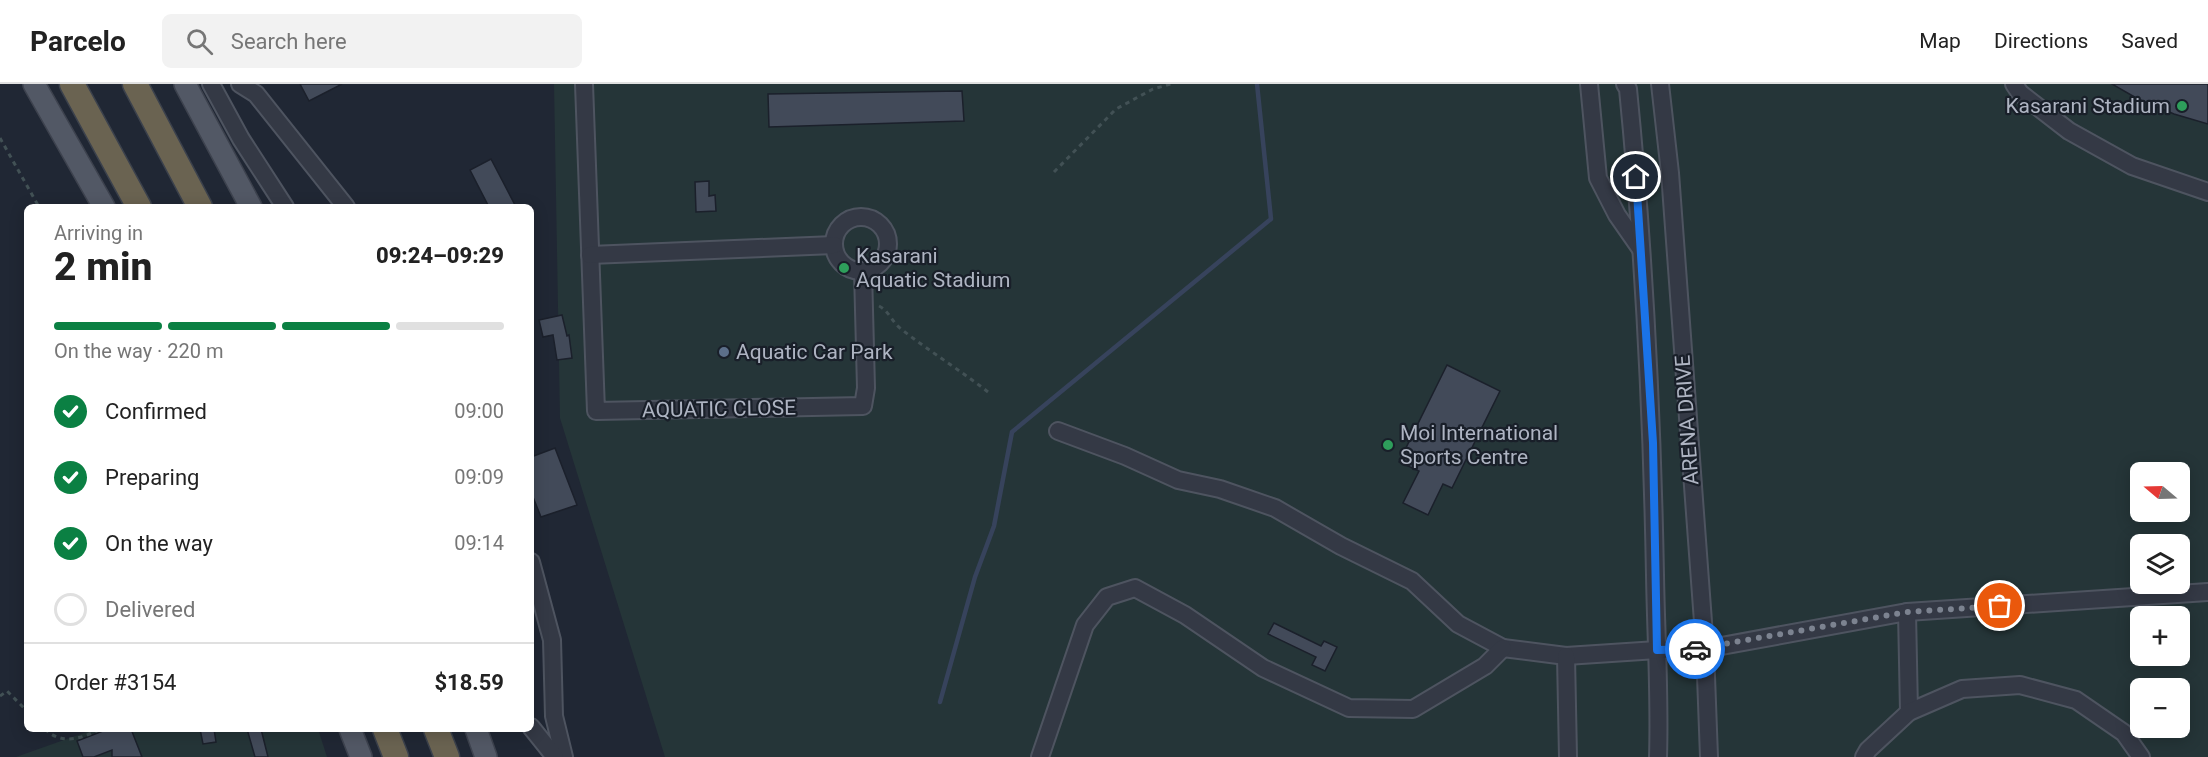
<!DOCTYPE html>
<meta charset="utf-8">
<style>
body{margin:0;font-family:Roboto,sans-serif;background:#f2f2f2;color:#222;height:100vh;display:flex;flex-direction:column;font-size:22px;white-space:nowrap}
*{box-sizing:border-box;margin:0}
p{font-size:20px;color:#767676}
.icon{flex:none;width:33px;height:33px;fill:none;stroke:currentColor;stroke-width:2;stroke-linecap:round;stroke-linejoin:round}
.map{position:relative;flex:1;overflow:hidden}
.details{position:absolute;left:24px;top:120px;width:510px;height:528px;display:flex;flex-direction:column;background:#fff;border-radius:9px;box-shadow:0 3px 15px #0003}
.details>*{flex:none}
.needle{width:39px;rotate:289deg}
.fabs{position:absolute;left:2130px;top:378px;display:grid;gap:12px}
.fabs a{display:grid;place-items:center;width:60px;height:60px;border-radius:9px;background:#fff;box-shadow:0 3px 15px #0003;font-size:30px}
.pin{position:absolute;display:grid;place-items:center;width:51px;height:51px;color:#fff;margin:-26px;border:3px solid #fff;border-radius:50%;box-shadow:0 2px 6px #0007}
.courier{position:absolute;display:grid;place-items:center;width:60px;height:60px;margin:-30px;border:4px solid #1a73e8;border-radius:50%;background:#fff;color:#222;box-shadow:0 2px 8px #0007}
.head em{font-style:normal;font-weight:800}
.head div{display:flex;flex-direction:column-reverse}
.head{display:flex;align-items:center;justify-content:space-between;height:102px;padding:0 30px}
h1{font-size:39px;font-weight:800;line-height:45px}
.bar{display:grid;grid-template-columns:repeat(4,1fr);gap:9px 6px;align-content:center;height:72px;padding:0 30px}
.bar i{height:8px;border-radius:4px;background:#e0e0e0}
.bar .active{background:#0b8043}
.bar p{grid-column:span 4}
.line{display:flex;align-items:center;gap:15px;padding:0 30px;border-top:2px solid #e0e0e0}
.line div{flex:1}
ol{padding:0 30px;list-style:none}
li{display:flex;align-items:center;gap:18px;height:66px}
li p{margin-inline-start:auto}
li .icon{padding:6px;border-radius:50%;background:#0b8043;color:#fff;stroke-width:4}
li:last-child{color:#767676}
li i{width:33px;height:33px;border:3px solid #e0e0e0;border-radius:50%}
header{display:flex;align-items:center;gap:36px;box-sizing:border-box;height:84px;padding:0 30px;background:#fff;border-bottom:2px solid #e0e0e0}
header strong{font-size:28px}
nav{display:flex;gap:33px;margin-inline-start:auto;font-size:21px}
.search{width:420px;height:54px;background:#f2f2f2;display:flex;align-items:center;gap:15px;box-sizing:border-box;padding:0 21px;border-radius:9px;color:#767676;font-size:22px}
.map>svg:first-child{display:block}
.green{fill:#253538;fill-rule:evenodd}
.lines{fill:none;stroke-linecap:round;stroke-linejoin:round}
.stream{stroke:#37435c;stroke-width:4.5}
.building{fill:#424a59;stroke:#1b202b;stroke-width:1.5}
.minor-casing{stroke:#4e5460;stroke-width:20}
.major-casing{stroke:#3d424e;stroke-width:24}
.highway-casing{stroke:#3b414c;stroke-width:27}
.path{stroke:#425155;stroke-width:3;stroke-dasharray:4.5 4.5;stroke-linecap:butt}
.minor{stroke:#343945;stroke-width:16}
.major{stroke:#525865;stroke-width:21}
.highway{stroke:#6a6351;stroke-width:24}
.done{stroke:#7c8390;stroke-width:6;stroke-dasharray:0 10.8}
.route{stroke:#1a73e8;stroke-width:8}
.leisure-dot{fill:#2e9e5b;stroke:#191f29;stroke-width:2}
.service-dot{fill:#5c6f8a;stroke:#191f29;stroke-width:2}
.labels{text-anchor:middle;dominant-baseline:central;stroke-width:4.5;stroke-linejoin:round;paint-order:stroke}
.poi-label{font-size:21px;fill:#aeb4c2;stroke:#191f29;text-anchor:start}
.street-label{font-size:21px;fill:#aeb4c2;stroke:#191f29}
</style>
<header>
<strong>Parcelo</strong>
<div class="search"><svg class="icon" aria-label="search" viewBox="0 0 24 24"><circle cx="10" cy="10" r="6"/><path d="M15 15l6 6"/></svg>Search here</div>
<nav><a>Map</a><a>Directions</a><a>Saved</a></nav>
</header>
<div class="map">
<svg width="2208" height="673" viewBox="0 0 2208 673">
<rect width="100%" height="100%" fill="#202734"/>
<g class="green">
<path d="M554 0H2208V673H665L560 334ZM2140 388H2180V428H2140ZM2140 460H2180V500H2140ZM2140 532H2180V572H2140ZM2140 604H2180V644H2140Z"/>
<path d="M95 645H318L327 673H16Z"/>
</g>
<g class="lines">
<path class="stream" d="M940 618 975 493 994 442 1012 348 1271 135 1257 0"/>
</g>
<g class="building">
<path d="M300 0H342L309 17Z"/>
<path d="M2112 0H2208V40L2174 30 2138 15Z"/>
<path d="M962 7 964 37 769 43 768 10Z"/>
<path d="M491 75 516 123H489L470 86Z"/>
<path d="M709 97V112L715 111 716 127 696 128 695 98Z"/>
<path d="M562 231 567 252 569 251 572 274 557 276 553 251 543 253 539 236Z"/>
<path d="M1447 281 1500 307 1452 404 1443 400 1428 431 1403 419 1419 387 1399 378Z"/>
<path d="M555 364 577 421 541 433 531 408V373Z"/>
<path d="M1274 539 1321 562 1324 557 1337 563 1325 587 1312 581 1316 573 1268 550Z"/>
<path d="M108 645H131L142 673H112V666L94 673H83L77 657Z"/>
<path d="M200 645H214L216 658 203 660Z"/>
<path d="M247 645H261L268 673H255Z"/>
</g>
<g class="lines">
<defs>
<g id="minor">
<path d="M211 0 241 55 285 123"/>
<path d="M240 0 256 10 346 123"/>
<path d="M584 0 596 327 863 322 866 304 863 187"/>
<path d="M1589 0 1598 94 1617 131 1640 164"/>
<path d="M1625 0 1628 5C1644 167 1652 329 1655 491 1656 552 1660 612 1658 673"/>
<path d="M1660 0 1670 89 1705 565 1709 673"/>
<path d="M2014 0 2020 9 2069 47 2132 82 2208 108"/>
<circle cx="861" cy="160" r="27"/>
<path d="M590 171 834 161"/>
<path d="M1058 347 1125 372 1178 396 1220 405 1275 424 1341 462 1412 497 1458 540 1503 564 1566 572 1657 566 1705 565 1907 528 2208 508"/>
<path d="M531 478 552 556 554 632 564 673"/>
<path d="M1907 528 1909 628"/>
<path d="M1566 572 1568 673"/>
<path d="M531 643 555 673"/>
<path d="M1040 673 1085 541 1107 513 1135 504 1185 531 1263 584 1349 624 1413 625 1485 582 1503 564"/>
<path d="M1864 673 1868 666 1909 628 1962 605 2020 601 2076 616 2124 649 2141 673"/>
</g>
<g id="major">
<path d="M34 0 104 123"/>
<path d="M185 0 251 123"/>
<path d="M350 645 361 673"/>
<path d="M476 645 486 673"/>
</g>
<g id="highway">
<path d="M72 0 139 123"/>
<path d="M135 0 200 123"/>
<path d="M385 645 396 673"/>
<path d="M436 645 447 673"/>
</g>
</defs>
<use href="#minor" class="minor-casing"/>
<use href="#major" class="major-casing"/>
<use href="#highway" class="highway-casing"/>
<g class="path">
<path d="M0 54 39 123"/>
<path d="M1054 88 1116 25 1153 5 1171 0"/>
<path d="M879 222C889 227 892 238 901 245 929 267 960 286 988 308"/>
<path d="M0 612 7 607 27 627"/>
<path d="M45 645C62 662 82 654 101 645"/>
</g>
<use href="#minor" class="minor"/>
<use href="#major" class="major"/>
<use href="#highway" class="highway"/>
</g>
<g class="lines">
<path class="done" d="M1695 565 1907 528 2000 522"/>
<path class="route" d="M1636 93 1653 359 1657 566 1695 565"/>
</g>
<g class="leisure-dot">
<circle cx="2182" cy="22" r="6"/>
<circle cx="844" cy="184" r="6"/>
<circle cx="1388" cy="361" r="6"/>
</g>
<circle class="service-dot" cx="724" cy="268" r="6"/>
<g class="labels">
<g class="poi-label">
<text x="2170" y="22" text-anchor="end">Kasarani Stadium</text>
<text x="856" y="172">Kasarani<tspan x="856" dy="24">Aquatic Stadium</tspan></text>
<text x="736" y="268">Aquatic Car Park</text>
<text x="1400" y="349">Moi International<tspan x="1400" dy="24">Sports Centre</tspan></text>
</g>
<g class="street-label">
<text transform="translate(719 325) rotate(-1)">AQUATIC CLOSE</text>
<text transform="translate(1687 336) rotate(-94)">ARENA DRIVE</text>
</g>
</g>
</svg>
<div class="fabs">
<a><svg class="needle" viewBox="-14 -14 28 28"><path d="M0-13l5 13h-10z" fill="#e53935"/><path d="M0 13l5-13h-10z" fill="#767676"/></svg></a>
<a><svg class="icon" aria-label="layers" viewBox="0 0 24 24"><path d="M12 4l9 5-9 5-9-5zM3 14l9 5 9-5"/></svg></a>
<a>+</a>
<a>−</a>
</div>
<div class="pin" style="left:2000px;top:522px;background:#ea580c"><svg class="icon" aria-label="bag" viewBox="0 0 24 24"><path d="M5 8h14l-1 12H6zM9 8a3 3 0 0 1 6 0"/></svg></div>
<div class="pin" style="left:1636px;top:93px;background:#1f2937"><svg class="icon" aria-label="home" viewBox="0 0 24 24"><path d="M3 11l9-7 9 7M6 9v11h12V9"/></svg></div>
<div class="courier" style="left:1695px;top:565px"><svg class="icon" aria-label="car" viewBox="0 0 24 24"><path d="M5 17H2v-5l4-1 3-4h7l3 4 3 1v5h-3M9 17h6M6 11h13"/><circle cx="7" cy="17" r="2"/><circle cx="17" cy="17" r="2"/></svg></div>
<section class="details">
<div class="head"><div><h1>2 min</h1><p>Arriving in</p></div><em>09:24–09:29</em></div>
<div class="bar"><i class="active"></i><i class="active"></i><i class="active"></i><i></i><p>On the way · 220 m</p></div>
<ol>
<li><svg class="icon" aria-label="check" viewBox="0 0 24 24"><path d="M5 12l5 5 9-10"/></svg>Confirmed<p>09:00</p></li>
<li><svg class="icon" aria-label="check" viewBox="0 0 24 24"><path d="M5 12l5 5 9-10"/></svg>Preparing<p>09:09</p></li>
<li><svg class="icon" aria-label="check" viewBox="0 0 24 24"><path d="M5 12l5 5 9-10"/></svg>On the way<p>09:14</p></li>
<li><i></i>Delivered</li>
</ol>
<div class="line" style="height:78px"><div>Order #3154</div><b>$18.59</b></div>
</section>
</div>
